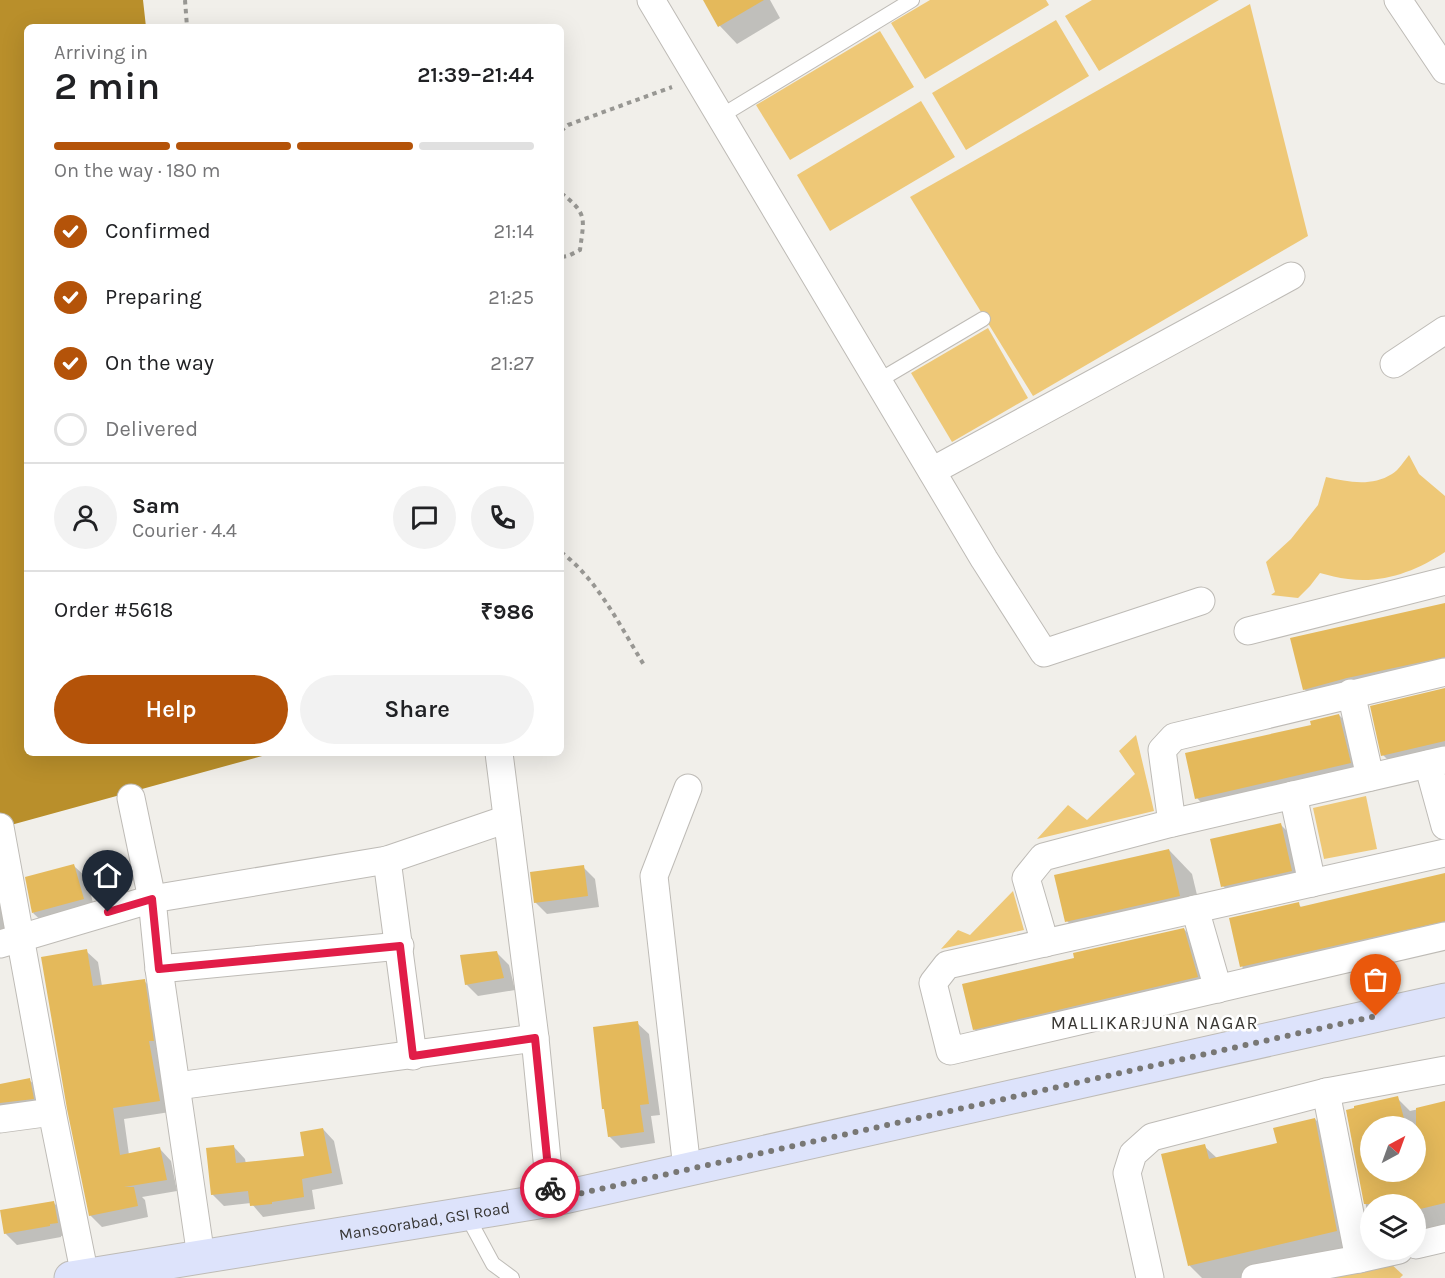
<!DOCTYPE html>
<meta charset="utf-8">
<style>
body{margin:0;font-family:Karla,sans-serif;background:#f2f2f2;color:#202124;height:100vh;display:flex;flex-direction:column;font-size:22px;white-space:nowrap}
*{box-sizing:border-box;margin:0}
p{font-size:20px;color:#757577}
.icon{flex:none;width:33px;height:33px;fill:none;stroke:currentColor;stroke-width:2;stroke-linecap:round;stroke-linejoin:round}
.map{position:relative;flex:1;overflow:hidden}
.drawer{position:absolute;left:24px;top:24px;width:540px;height:732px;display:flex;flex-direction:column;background:#fff;border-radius:9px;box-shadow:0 6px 24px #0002}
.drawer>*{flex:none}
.needle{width:39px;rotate:41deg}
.tools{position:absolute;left:1360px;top:1116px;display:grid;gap:12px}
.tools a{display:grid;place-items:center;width:66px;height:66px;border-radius:50%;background:#fff;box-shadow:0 6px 24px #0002;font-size:30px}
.pin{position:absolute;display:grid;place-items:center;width:51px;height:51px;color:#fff;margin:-62px -26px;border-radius:50% 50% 50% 0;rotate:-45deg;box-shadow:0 0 6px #0007}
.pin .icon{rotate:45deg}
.courier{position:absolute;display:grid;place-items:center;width:60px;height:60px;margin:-30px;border:4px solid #e11d48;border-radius:50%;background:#fff;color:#222;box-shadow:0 2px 8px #0007}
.head em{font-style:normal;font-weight:600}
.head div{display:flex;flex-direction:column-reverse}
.head{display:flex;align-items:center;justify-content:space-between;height:102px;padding:0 30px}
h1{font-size:39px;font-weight:600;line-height:45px}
.bar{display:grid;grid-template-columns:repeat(4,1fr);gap:9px 6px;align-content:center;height:72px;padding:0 30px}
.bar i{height:8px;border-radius:4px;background:#e0e0e0}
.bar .on{background:#b45309}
.bar p{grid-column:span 4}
.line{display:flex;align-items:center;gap:15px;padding:0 30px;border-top:2px solid #e0e0e0}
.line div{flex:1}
.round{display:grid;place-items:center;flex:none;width:63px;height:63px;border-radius:32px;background:#f2f2f2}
ol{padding:0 30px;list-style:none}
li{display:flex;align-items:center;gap:18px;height:66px}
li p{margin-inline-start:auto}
li .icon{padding:6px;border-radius:50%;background:#b45309;color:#fff;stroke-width:4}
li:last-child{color:#757577}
li i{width:33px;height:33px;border:3px solid #e0e0e0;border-radius:50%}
.button{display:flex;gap:12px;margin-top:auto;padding:12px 30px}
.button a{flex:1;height:69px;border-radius:36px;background:#b45309;color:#fff;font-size:24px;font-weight:600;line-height:69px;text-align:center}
.button a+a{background:#f2f2f2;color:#202124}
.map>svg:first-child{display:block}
.green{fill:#eec877}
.water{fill:#b98f2b}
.shadow{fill:#0003;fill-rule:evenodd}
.building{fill:#e4b95b}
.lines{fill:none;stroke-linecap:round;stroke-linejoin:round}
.lane-casing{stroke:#bebbb6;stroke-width:16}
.street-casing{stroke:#bebbb6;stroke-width:29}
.secondary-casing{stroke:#bebbb6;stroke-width:35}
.path{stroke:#989793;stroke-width:4;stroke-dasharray:4.5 4.5;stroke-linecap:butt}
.lane{stroke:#fff;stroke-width:14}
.street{stroke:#fff;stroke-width:27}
.secondary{stroke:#dde3fb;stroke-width:33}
.done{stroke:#787774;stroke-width:6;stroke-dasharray:0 10.8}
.route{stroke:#e11d48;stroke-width:8}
.labels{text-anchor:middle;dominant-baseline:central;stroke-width:5;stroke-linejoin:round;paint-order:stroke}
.street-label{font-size:16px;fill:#373634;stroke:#fff}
.neighbourhood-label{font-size:18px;letter-spacing:1.5px;fill:#393733;stroke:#fff}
</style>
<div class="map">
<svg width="1445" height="1278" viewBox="0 0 1445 1278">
<rect width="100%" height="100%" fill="#f1efea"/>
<g class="green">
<path d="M930 0H1046L1049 5 925 79 891 23Z"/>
<path d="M1092 0H1219L1099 71 1065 16Z"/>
<path d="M1250 4 1308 236 1033 396 910 197Z"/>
<path d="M1056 20 1089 76 966 150 932 93Z"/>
<path d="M880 31 914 87 790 160 756 105Z"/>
<path d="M921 101 955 157 830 231 797 175Z"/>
<path d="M988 328 1028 398 952 442 911 373Z"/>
<path d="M1409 455 1419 474 1445 496V552C1417 571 1382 584 1348 579 1338 578 1329 575 1320 573L1310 586 1298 598 1271 595 1275 592 1266 562 1291 539 1318 505 1326 477C1348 482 1371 487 1392 474 1399 470 1404 461 1409 455Z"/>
<path d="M1136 735 1154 811 1037 839 1068 805 1087 820 1135 774 1119 751Z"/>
<path d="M1366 796 1377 849 1324 859 1313 808Z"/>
<path d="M1013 891 1024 930 941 949 958 930 970 935Z"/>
<path d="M1376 1250 1403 1275 1400 1278H1262Z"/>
</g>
<path class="water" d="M0 0H143L146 27H27V753H273L0 828Z"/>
<g class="shadow">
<path d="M704 0H770L780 18 737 44 720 26Z"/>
<path d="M1445 604V684L1328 712 1304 689Z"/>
<path d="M1445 690V769L1406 778 1383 755Z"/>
<path d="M1339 715 1357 733 1368 781 1214 816 1197 798 1313 726Z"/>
<path d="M1281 825 1304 848 1314 894 1246 910 1223 886Z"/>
<path d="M1169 850 1192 874 1203 920 1090 945 1067 921Z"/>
<path d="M74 866 86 877 95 910 45 924 33 913Z"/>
<path d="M583 867 595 879 599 907 547 914 535 902Z"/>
<path d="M1445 875V949L1265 990 1242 967 1298 904 1302 908Z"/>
<path d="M0 893 12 933 0 941Z"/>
<path d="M1184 929 1207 953 1221 1000 998 1052 974 1029 1076 960Z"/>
<path d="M86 951 98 962 102 986 144 981 156 992 170 1112 124 1119 129 1155 160 1149 171 1161 177 1191 142 1197 145 1200 148 1217 102 1227 90 1215Z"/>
<path d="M497 953 509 965 515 990 478 996 466 984Z"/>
<path d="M637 1023 649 1034 660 1115 651 1116 655 1143 621 1148 609 1136Z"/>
<path d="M29 1080 35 1085 38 1104 0 1110V1086Z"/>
<path d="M1397 1098 1410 1111 1445 1103V1232L1416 1238V1204H1371V1223L1369 1221 1347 1112ZM1371 1126H1416V1172H1371Z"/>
<path d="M1315 1119 1338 1143 1360 1254 1259 1278H1202L1190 1266 1163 1155 1204 1146 1218 1159 1279 1144Z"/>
<path d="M323 1129 334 1141 343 1184 312 1190 315 1209 263 1217 251 1203 224 1206 212 1194 234 1147 245 1159 246 1164 306 1157Z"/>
<path d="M53 1202 65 1214 69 1234 61 1236V1237L17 1245 5 1233Z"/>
</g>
<g class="building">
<path d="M703 0H764L718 27Z"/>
<path d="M1445 603V657L1347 678 1303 690 1290 638Z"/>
<path d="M1445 688V741L1381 756 1370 706Z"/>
<path d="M1339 714 1351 763 1195 799 1185 753 1311 725 1310 721Z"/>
<path d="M1281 823 1292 871 1221 887 1210 839Z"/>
<path d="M1169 849 1180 896 1065 922 1054 875Z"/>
<path d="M74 864 84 899 32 913 25 877Z"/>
<path d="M584 865 588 896 534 903 530 872Z"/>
<path d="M1445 873V921L1240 967 1229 918 1299 902 1300 907Z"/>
<path d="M1184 928 1198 977 973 1030 962 984 1074 958 1073 953Z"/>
<path d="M87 949 93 986 145 979 154 1041H149L160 1101 113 1108 120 1155 160 1147 167 1180 124 1187H134L138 1206 89 1216 67 1109 41 957Z"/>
<path d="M497 951 504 978 465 985 460 955Z"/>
<path d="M638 1021 649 1104 640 1105 644 1132 608 1137 604 1109H602L593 1027Z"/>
<path d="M30 1078 34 1099 0 1103V1084Z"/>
<path d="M1398 1096 1406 1126H1371V1172H1416V1108L1445 1101V1203L1416 1210V1204H1364L1346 1110 1354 1108V1106Z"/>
<path d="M1315 1118 1337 1231 1188 1266 1161 1154 1205 1144 1209 1159 1277 1143 1273 1128Z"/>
<path d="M323 1128 332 1173 302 1179 304 1197 272 1202V1204L250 1206 248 1191 211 1195 206 1148 234 1145 236 1163 304 1156 300 1132Z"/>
<path d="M54 1201 58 1223 50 1224V1226L4 1234 0 1210Z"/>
</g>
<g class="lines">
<defs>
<g id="lane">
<path d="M721 116 912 0"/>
<path d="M878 381 983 319"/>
<path d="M466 1214 493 1264 512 1278"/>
</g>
<g id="street">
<path d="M651 0 984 559 1044 653 1201 601"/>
<path d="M1398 0 1445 70"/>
<path d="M1394 364 1445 330"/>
<path d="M932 471 1291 276"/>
<path d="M1248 631 1445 581"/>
<path d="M1445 672 1174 737 1162 750 1172 823 1445 760"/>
<path d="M1351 693 1370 777"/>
<path d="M499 753 535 1038 551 1200"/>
<path d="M1428 764 1445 826"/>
<path d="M1293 795 1312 883"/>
<path d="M131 798 152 899 159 969 201 1257"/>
<path d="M0 827 52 1112 85 1276"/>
<path d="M1445 853 947 965 933 983 950 1051 1445 936"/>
<path d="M387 860 413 1056"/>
<path d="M1195 909 1218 989"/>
<path d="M1045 943 1026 878 1043 857 1172 823"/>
<path d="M0 944 152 899 387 860 507 819"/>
<path d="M159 969 400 946"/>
<path d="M177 1086 535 1038"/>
<path d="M1326 1092 1359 1259 1399 1250"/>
<path d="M0 1119 52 1112"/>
<path d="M687 1169 654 876 688 788"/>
<path d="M1416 1245 1445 1238"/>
<path d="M1150 1278 1127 1173 1133 1154 1152 1137 1326 1092 1445 1070"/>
<path d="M1255 1278 1359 1259"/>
</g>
<g id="secondary">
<path id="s1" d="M71 1278 551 1200 1445 1000"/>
</g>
</defs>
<use href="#lane" class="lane-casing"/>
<use href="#street" class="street-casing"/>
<use href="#secondary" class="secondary-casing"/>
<g class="path">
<path d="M185 0 187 27"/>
<path d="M561 131 568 125 672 87"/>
<path d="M561 193C588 214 584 218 580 250L568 256 561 257"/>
<path d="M561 552C598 580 620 626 644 665"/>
</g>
<use href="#lane" class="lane"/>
<use href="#street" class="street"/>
<use href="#secondary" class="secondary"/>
</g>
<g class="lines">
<path class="done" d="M550 1188 551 1200 1376 1016"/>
<path class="route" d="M108 912 152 899 159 969 400 946 413 1056 535 1038 550 1188"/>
</g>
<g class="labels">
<g class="street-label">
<text stroke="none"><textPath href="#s1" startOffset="358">Mansoorabad, GSI Road</textPath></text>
</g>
<g class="neighbourhood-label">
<text x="1155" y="1023">MALLIKARJUNA NAGAR</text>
</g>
</g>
</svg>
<div class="tools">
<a><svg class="needle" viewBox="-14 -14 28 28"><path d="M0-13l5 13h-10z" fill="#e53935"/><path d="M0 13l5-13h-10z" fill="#757577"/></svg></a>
<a><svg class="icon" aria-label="layers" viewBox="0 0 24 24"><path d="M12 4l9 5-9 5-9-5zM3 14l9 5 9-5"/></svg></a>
</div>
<div class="pin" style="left:1376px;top:1016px;background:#ea580c"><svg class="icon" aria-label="bag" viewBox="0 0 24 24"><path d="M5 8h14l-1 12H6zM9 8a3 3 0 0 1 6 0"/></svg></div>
<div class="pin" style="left:108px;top:912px;background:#1f2937"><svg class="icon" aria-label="home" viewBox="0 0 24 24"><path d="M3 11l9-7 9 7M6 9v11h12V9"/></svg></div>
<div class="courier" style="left:550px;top:1188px"><svg class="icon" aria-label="bike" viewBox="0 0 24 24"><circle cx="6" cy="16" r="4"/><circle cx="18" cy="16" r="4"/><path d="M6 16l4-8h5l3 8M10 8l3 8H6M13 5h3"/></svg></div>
<section class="drawer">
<div class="head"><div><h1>2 min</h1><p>Arriving in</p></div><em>21:39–21:44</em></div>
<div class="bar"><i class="on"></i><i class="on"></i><i class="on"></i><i></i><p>On the way · 180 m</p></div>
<ol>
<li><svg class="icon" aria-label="check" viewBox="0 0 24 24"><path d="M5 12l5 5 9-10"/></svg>Confirmed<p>21:14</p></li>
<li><svg class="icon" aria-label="check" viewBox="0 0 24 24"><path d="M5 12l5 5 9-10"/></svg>Preparing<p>21:25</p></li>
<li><svg class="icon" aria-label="check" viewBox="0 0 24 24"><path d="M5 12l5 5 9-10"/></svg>On the way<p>21:27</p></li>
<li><i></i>Delivered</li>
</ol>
<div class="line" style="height:108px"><a class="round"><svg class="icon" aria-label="person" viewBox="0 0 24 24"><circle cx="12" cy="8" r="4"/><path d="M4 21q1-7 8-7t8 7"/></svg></a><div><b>Sam</b><p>Courier · 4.4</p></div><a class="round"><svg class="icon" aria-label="chat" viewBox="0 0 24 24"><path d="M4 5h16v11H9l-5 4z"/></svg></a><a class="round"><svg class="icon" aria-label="phone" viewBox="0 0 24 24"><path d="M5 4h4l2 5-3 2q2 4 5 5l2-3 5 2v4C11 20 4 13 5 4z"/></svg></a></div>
<div class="line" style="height:78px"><div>Order #5618</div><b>₹986</b></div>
<div class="button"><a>Help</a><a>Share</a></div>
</section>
</div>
